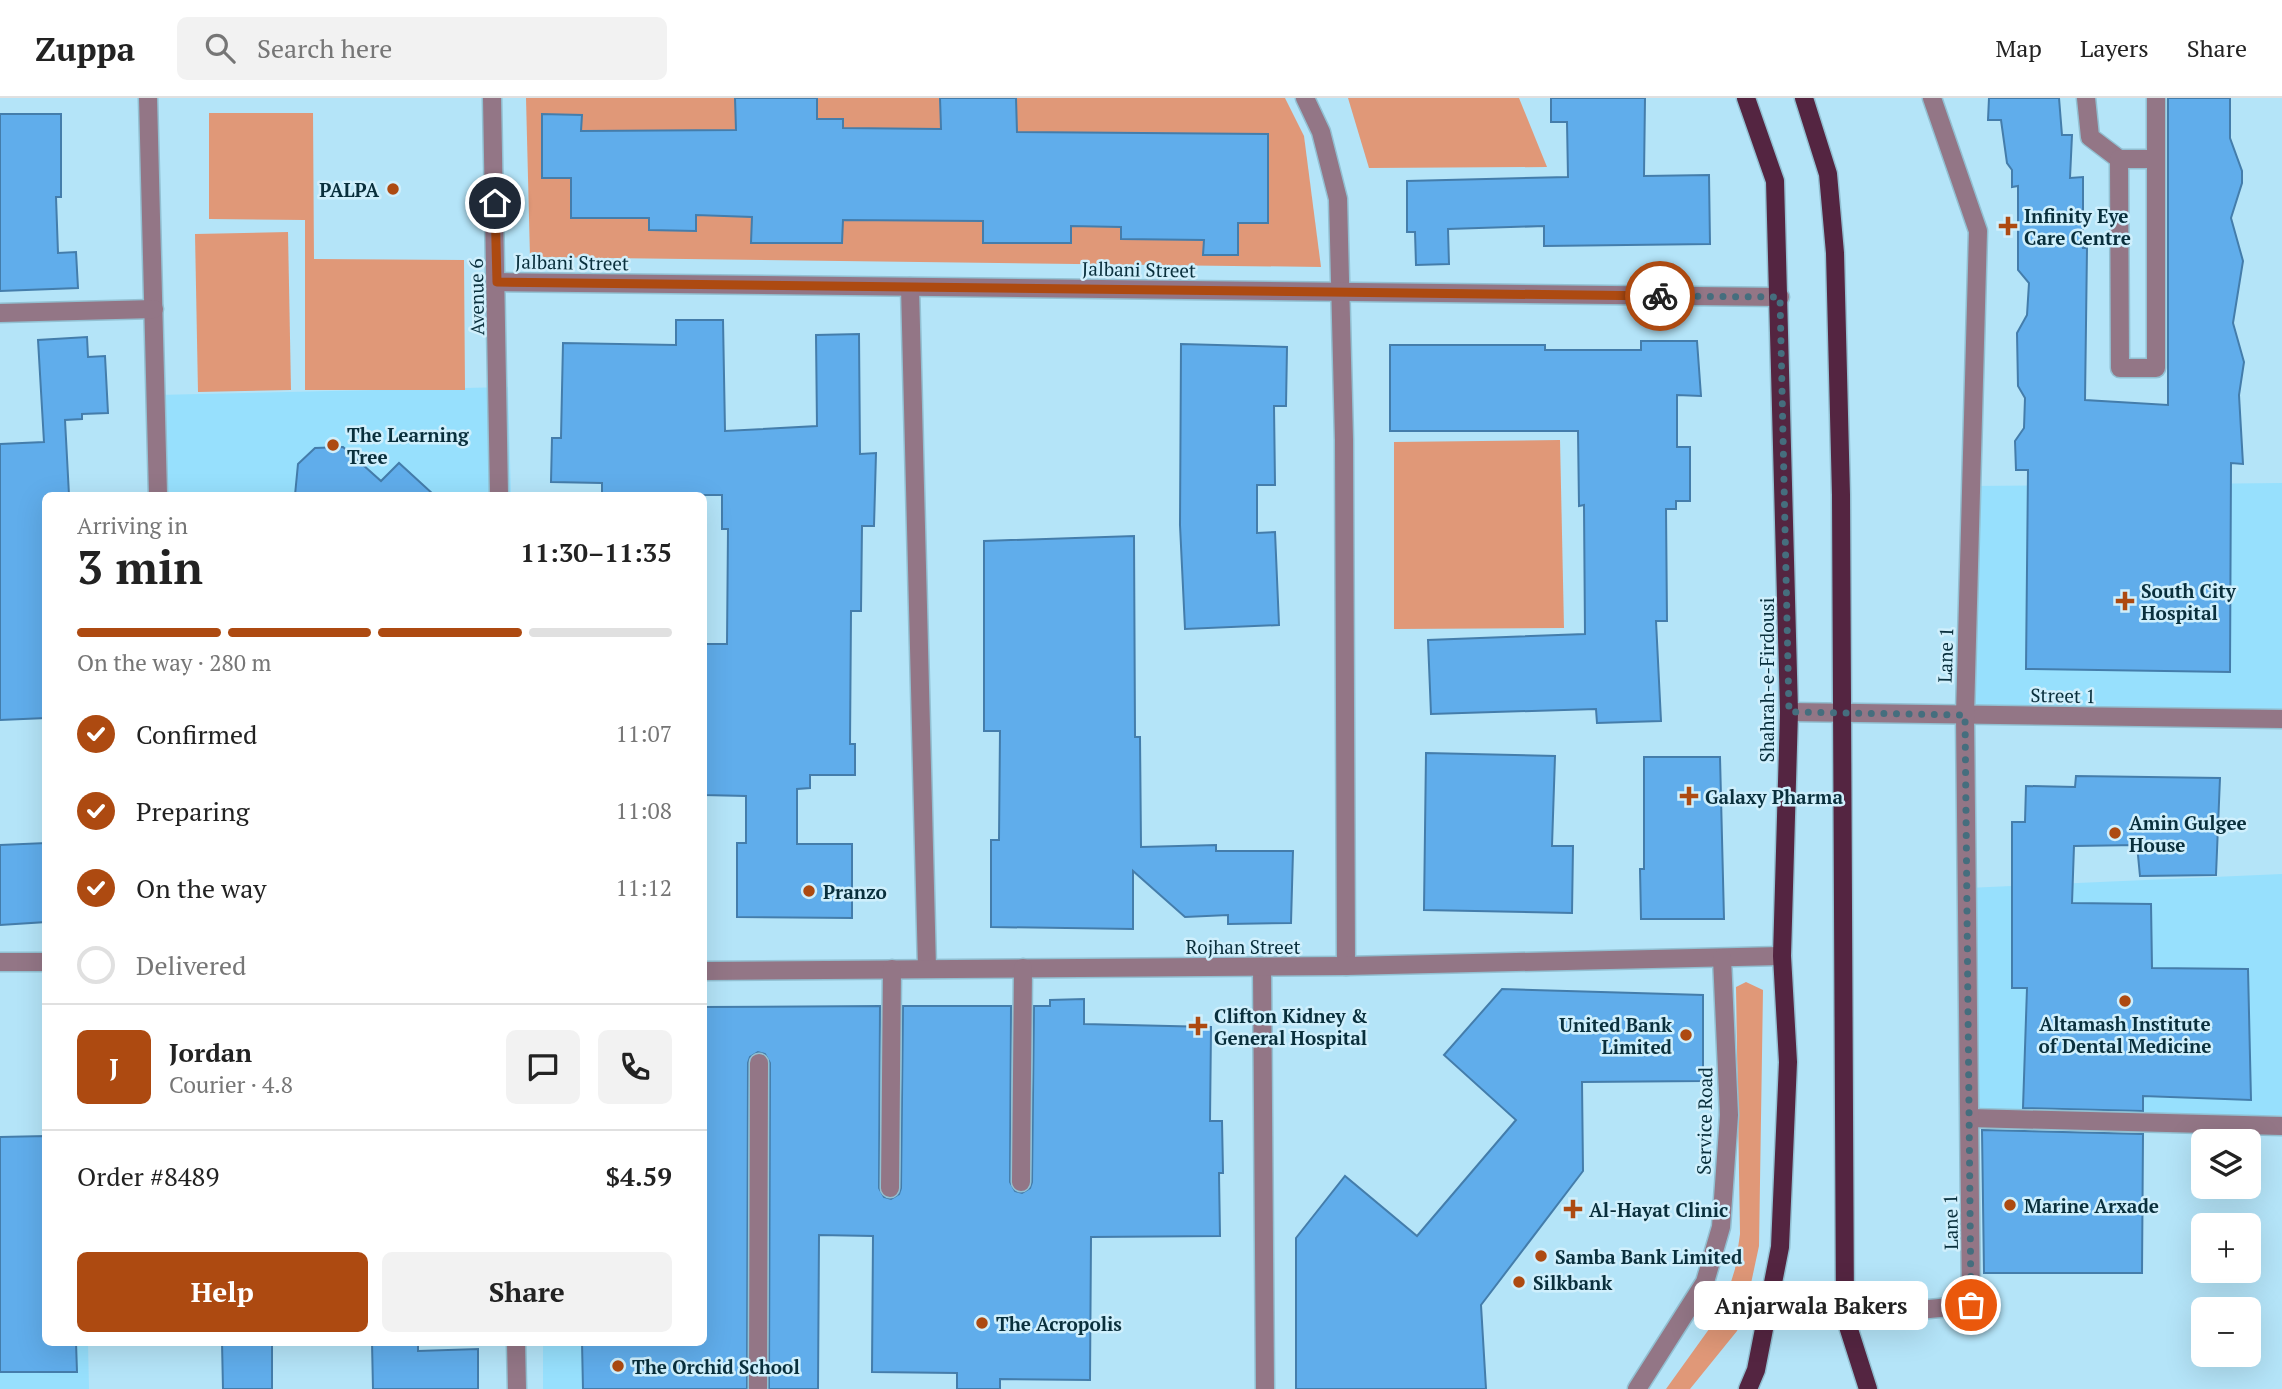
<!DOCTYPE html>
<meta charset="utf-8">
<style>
body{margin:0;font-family:"PT Serif",serif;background:#f2f2f2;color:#222;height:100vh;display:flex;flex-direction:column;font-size:26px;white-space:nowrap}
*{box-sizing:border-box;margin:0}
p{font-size:23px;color:#767676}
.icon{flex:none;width:38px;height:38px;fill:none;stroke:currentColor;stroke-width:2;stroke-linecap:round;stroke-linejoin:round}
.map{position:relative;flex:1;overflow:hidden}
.side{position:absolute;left:42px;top:394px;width:665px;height:854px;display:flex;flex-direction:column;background:#fff;border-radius:10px;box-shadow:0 7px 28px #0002}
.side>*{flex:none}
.fabs{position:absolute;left:2191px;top:1031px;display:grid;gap:14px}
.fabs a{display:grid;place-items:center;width:70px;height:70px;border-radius:10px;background:#fff;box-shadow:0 7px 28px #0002;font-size:35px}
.pin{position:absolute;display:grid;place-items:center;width:60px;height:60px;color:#fff;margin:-30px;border:4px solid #fff;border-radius:50%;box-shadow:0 2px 7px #0007}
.courier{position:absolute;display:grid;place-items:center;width:70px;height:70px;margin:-35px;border:5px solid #ad4a11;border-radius:50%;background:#fff;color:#222;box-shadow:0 2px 9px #0007}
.bubble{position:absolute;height:49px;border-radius:10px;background:#fff;box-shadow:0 7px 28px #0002;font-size:23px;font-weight:800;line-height:49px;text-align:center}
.head em{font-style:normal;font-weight:800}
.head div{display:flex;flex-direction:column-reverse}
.head{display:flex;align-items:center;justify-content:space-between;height:119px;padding:0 35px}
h1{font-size:46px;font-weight:800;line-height:52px}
.bar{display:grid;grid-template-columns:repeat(4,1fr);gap:10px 7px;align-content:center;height:84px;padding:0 35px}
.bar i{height:9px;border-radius:5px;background:#e0e0e0}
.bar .current{background:#ad4a11}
.bar p{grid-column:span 4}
.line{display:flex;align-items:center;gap:18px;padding:0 35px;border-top:2px solid #e0e0e0}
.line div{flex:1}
.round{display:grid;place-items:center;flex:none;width:74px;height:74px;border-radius:10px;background:#f2f2f2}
ol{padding:0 35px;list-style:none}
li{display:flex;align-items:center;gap:21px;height:77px}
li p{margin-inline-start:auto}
li .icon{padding:7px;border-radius:50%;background:#ad4a11;color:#fff;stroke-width:4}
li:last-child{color:#767676}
li i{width:38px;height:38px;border:4px solid #e0e0e0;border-radius:50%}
.action{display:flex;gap:14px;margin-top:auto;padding:14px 35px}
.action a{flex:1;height:80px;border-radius:10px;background:#ad4a11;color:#fff;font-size:28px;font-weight:800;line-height:80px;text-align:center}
.action a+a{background:#f2f2f2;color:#222}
header{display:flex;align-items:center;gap:42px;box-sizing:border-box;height:98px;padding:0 35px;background:#fff;border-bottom:2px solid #e0e0e0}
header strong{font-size:33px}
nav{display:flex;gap:38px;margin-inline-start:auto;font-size:24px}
.search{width:490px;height:63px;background:#f2f2f2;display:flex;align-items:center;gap:18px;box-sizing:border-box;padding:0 24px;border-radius:10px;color:#767676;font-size:26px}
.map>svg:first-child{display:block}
.built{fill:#97e0fd}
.green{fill:#e09878}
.building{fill:#60adeb;stroke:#447dab;stroke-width:2}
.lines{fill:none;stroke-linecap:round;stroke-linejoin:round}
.minor-casing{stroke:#92c0d2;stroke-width:21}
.major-casing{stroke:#92c0d2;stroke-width:21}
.minor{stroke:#937686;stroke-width:18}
.major{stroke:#542541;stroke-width:18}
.done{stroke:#456e7e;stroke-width:7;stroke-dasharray:0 12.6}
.route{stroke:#ad4a11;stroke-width:9}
.poi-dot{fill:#ad4a11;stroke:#cfeffc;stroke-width:2.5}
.labels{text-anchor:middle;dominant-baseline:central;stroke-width:5;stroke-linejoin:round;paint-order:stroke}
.poi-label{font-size:19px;font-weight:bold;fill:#092f3c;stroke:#cfeffc;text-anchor:start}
.street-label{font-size:19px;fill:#092f3c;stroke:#cfeffc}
</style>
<header>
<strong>Zuppa</strong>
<div class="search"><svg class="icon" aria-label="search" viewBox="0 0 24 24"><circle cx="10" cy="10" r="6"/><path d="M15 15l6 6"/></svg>Search here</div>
<nav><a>Map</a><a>Layers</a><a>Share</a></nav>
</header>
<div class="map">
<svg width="2282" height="1291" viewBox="0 0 2282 1291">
<rect width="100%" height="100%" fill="#b4e4f8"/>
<g class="built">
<path d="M508 289 511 397H158L156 297Z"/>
<path d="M2282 385V621L1965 617 1970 388Z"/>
<path d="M2282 776V1017L1970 1020 1967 790Z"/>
<path d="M0 1150 46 1244H88L89 1291H0Z"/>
<path d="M543 1244H693L692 1291H543Z"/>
</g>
<g class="green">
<path d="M526 0H1285L1304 38 1321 169 530 159Z"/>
<path d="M1348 0H1519L1547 69 1369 70Z"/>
<path d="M209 15H313L314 161 464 162 465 292H305V122L209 121Z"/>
<path d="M288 134 291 292 198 294 195 136Z"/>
<path d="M1560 342 1564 530 1394 531V344Z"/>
<path d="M1746 884 1763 892 1759 1148 1744 1218 1737 1233 1690 1291H1666L1722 1213 1735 1171 1740 1136 1736 889Z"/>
</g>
<g class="building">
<path d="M735 0H817V21H843V30L941 31 940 0H1016L1017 34 1268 36V125H1238V157H1203L1204 142 1121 141V129L1071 128V145H983V123L843 122 842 145H751L752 119 696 117V133L649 132V120H571V80H542V16L582 17 581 33 736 32Z"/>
<path d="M1551 0H1645L1644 78 1709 77 1710 146 1544 148V128L1448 131 1449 166 1416 167 1415 134H1407V83L1568 79 1567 24H1551Z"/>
<path d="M1989 0H2059L2062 37H2072L2070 80 2083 79V150H2087L2085 302 2168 307V0H2230V40L2242 73V85L2231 120 2243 163 2233 225 2244 264 2239 297 2243 366 2231 365 2230 574 2026 571 2028 372H2016L2015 343 2024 330 2025 300 2018 288 2017 235 2027 217 2029 185 2018 172V88L2012 89V72L2007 65 2001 22H1988Z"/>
<path d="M0 16H61V99H56L58 155 76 154 78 190 0 193Z"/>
<path d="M676 222H723L725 333 817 328 816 237 859 236 860 356 876 355 874 428H862L861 513H851L850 646H855V677H810V690L797 691V746H852V820L737 819V745H746V698L704 697V546H727L728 431H722V397H602V385L551 384 552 340H561L563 245 676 247Z"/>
<path d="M87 239 88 259 105 258 108 315 82 316V321L65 322 69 397H46V620L0 622V346L44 344 38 242Z"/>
<path d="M1641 243H1697L1701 298 1677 297V349H1690V403H1676V411H1666L1667 523H1656L1661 623 1597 625 1596 611 1431 616 1428 542 1585 536 1584 407 1579 408 1578 333H1390V247H1545V252H1641Z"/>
<path d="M1181 246 1287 249 1286 308H1274L1275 387H1257V435L1275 434 1279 527 1185 531 1180 427Z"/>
<path d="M343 349 381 383 399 365 434 397H295L298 366 315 350Z"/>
<path d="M1134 438 1135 639H1140L1141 749 1216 747V753H1293L1291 825 1228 826V817L1185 819 1133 773V831L991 829V742H999L1000 633H984V443Z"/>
<path d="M1426 655 1555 658 1552 748H1573L1572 815 1424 812Z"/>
<path d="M1644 659H1720L1724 821H1641L1640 771H1644Z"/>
<path d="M2076 678 2220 680 2216 777 2140 778 2137 747 2074 748 2072 805 2151 806 2152 870 2248 871 2251 1002 2143 998V1013L2023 1010 2027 890H2012V724H2025L2026 688 2075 689Z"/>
<path d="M46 745V824L0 827V747Z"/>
<path d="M1502 891 1703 897V983L1582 984 1583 1073 1481 1207 1486 1291H1296V1140L1345 1078 1417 1138 1516 1022 1444 957Z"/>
<path d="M1084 901V926L1211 929 1210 1023H1222L1223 1075H1219L1220 1138 1091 1139 1090 1282 1000 1281V1291H957V1275L872 1274 873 1138 819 1137 818 1291H769L770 965 765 956 758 954 750 959 748 965 747 1291H583L582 1244H704V909L880 908 879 1090 884 1099 891 1101 899 1096 901 1090 903 908H1011L1010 1084 1015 1093 1022 1095 1030 1090 1032 1084 1034 908H1050V902Z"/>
<path d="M1982 1032 2143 1036 2142 1175H1984Z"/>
<path d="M46 1038V1244H76L77 1274H0V1039Z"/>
<path d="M222 1244H272V1291H223Z"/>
<path d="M372 1244H418V1253L478 1251V1291H373Z"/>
</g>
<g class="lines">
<defs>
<g id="minor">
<path d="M148 0 158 397"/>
<path d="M492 0 499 397"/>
<path d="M1305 0 1321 34 1338 101 1344 342 1346 868"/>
<path d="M2086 0 2090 39 2119 61"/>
<path d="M2156 0V270H2120L2119 61H2156"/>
<path d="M497 184 1780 199"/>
<path d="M910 189 927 870"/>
<path d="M0 215 154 211"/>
<path d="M1789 614 2282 621"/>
<path d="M0 864H46"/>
<path d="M1262 869 1265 1291"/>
<path d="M704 873 1346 868 1782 858"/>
<path d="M1970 1020 2282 1028"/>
<path d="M1021 1084 1023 870"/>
<path d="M890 1090 892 871"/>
<path d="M1845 1219 1971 1207 1965 617 1978 133 1932 0"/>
<path d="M516 1244 517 1291"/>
<path d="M758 1291 759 965"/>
<path d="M1637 1291 1705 1184 1721 1129 1729 1017 1722 860"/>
</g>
<g id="major">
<path d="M1746 0 1775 83 1789 614 1782 858 1788 964 1780 1149 1756 1272 1748 1291"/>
<path d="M1804 0 1828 76 1835 155 1841 397 1845 1219 1868 1291"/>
</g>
</defs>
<use href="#minor" class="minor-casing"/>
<use href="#major" class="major-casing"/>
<use href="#minor" class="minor"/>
<use href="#major" class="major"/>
</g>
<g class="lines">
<path class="done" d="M1660 198 1780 199 1789 614 1965 617 1971 1207"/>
<path class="route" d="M495 105 497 184 1660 198"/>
</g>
<g class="poi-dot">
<circle cx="393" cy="91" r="7"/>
<path d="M2004.5 117.5h7v7h7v7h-7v7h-7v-7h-7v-7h7z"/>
<circle cx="333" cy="347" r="7"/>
<path d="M2121.5 492.5h7v7h7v7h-7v7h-7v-7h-7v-7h7z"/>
<path d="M1685.5 687.5h7v7h7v7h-7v7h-7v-7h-7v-7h7z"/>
<circle cx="2115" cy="735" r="7"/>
<circle cx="809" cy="793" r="7"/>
<circle cx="2125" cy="903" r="7"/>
<path d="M1194.5 917.5h7v7h7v7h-7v7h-7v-7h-7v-7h7z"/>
<circle cx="1686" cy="937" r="7"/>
<circle cx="2010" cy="1107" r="7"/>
<path d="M1569.5 1100.5h7v7h7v7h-7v7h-7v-7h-7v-7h7z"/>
<circle cx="1541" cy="1158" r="7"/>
<circle cx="1519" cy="1184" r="7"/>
<circle cx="982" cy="1225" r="7"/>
<circle cx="618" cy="1268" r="7"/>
</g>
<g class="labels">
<g class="poi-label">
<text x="379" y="91" text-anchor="end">PALPA</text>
<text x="2024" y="117">Infinity Eye<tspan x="2024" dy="22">Care Centre</tspan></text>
<text x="347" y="336">The Learning<tspan x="347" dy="22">Tree</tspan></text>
<text x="2141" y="492">South City<tspan x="2141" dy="22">Hospital</tspan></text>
<text x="1705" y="698">Galaxy Pharma</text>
<text x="2129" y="724">Amin Gulgee<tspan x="2129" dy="22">House</tspan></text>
<text x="823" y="793">Pranzo</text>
<text x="1214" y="917">Clifton Kidney &amp;<tspan x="1214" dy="22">General Hospital</tspan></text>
<text x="2125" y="925" text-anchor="middle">Altamash Institute<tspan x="2125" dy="22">of Dental Medicine</tspan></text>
<text x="1672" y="926" text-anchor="end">United Bank<tspan x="1672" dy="22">Limited</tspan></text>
<text x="2024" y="1107">Marine Arxade</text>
<text x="1589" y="1111">Al-Hayat Clinic</text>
<text x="1555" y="1158">Samba Bank Limited</text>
<text x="1533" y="1184">Silkbank</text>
<text x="996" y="1225">The Acropolis</text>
<text x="632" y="1268">The Orchid School</text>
</g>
<g class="street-label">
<text transform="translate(572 164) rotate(1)">Jalbani Street</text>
<text transform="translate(1139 171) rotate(1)">Jalbani Street</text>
<text transform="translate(476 199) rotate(-91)">Avenue 6</text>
<text transform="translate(1945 557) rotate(-88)">Lane 1</text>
<text transform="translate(1766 582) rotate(-90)">Shahrah-e-Firdousi</text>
<text transform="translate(2063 597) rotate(1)">Street 1</text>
<text x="1243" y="848">Rojhan Street</text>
<text transform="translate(1704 1023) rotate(-89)">Service Road</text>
<text transform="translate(1950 1124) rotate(-91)">Lane 1</text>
</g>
</g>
</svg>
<div class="fabs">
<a><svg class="icon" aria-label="layers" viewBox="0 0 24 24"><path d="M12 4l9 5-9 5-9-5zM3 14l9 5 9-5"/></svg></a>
<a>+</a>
<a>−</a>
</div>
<div class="pin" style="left:1971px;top:1207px;background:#ea580c"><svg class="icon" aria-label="bag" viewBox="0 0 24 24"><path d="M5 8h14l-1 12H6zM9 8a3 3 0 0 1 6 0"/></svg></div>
<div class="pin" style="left:495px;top:105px;background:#1f2937"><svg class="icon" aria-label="home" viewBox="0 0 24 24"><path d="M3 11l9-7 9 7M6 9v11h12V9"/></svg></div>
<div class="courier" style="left:1660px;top:198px"><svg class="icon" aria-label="bike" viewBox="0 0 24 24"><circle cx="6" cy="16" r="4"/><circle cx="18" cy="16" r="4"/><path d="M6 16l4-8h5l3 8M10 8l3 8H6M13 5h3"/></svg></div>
<div class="bubble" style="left:1694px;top:1183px;width:234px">Anjarwala Bakers</div>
<section class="side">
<div class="head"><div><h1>3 min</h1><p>Arriving in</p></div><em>11:30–11:35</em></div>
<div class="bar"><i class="current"></i><i class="current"></i><i class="current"></i><i></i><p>On the way · 280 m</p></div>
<ol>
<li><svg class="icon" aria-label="check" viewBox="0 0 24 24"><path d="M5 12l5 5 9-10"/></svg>Confirmed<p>11:07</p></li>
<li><svg class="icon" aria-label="check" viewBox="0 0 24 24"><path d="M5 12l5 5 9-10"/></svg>Preparing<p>11:08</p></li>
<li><svg class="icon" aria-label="check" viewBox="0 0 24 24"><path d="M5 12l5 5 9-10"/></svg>On the way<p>11:12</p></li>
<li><i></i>Delivered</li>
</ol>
<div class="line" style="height:126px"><b class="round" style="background:#ad4a11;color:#fff">J</b><div><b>Jordan</b><p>Courier · 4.8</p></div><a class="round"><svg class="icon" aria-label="chat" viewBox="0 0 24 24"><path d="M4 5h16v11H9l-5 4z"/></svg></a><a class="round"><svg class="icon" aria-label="phone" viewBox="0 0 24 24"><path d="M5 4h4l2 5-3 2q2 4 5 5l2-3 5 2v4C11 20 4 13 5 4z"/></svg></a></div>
<div class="line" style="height:91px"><div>Order #8489</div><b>$4.59</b></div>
<div class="action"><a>Help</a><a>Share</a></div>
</section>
</div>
